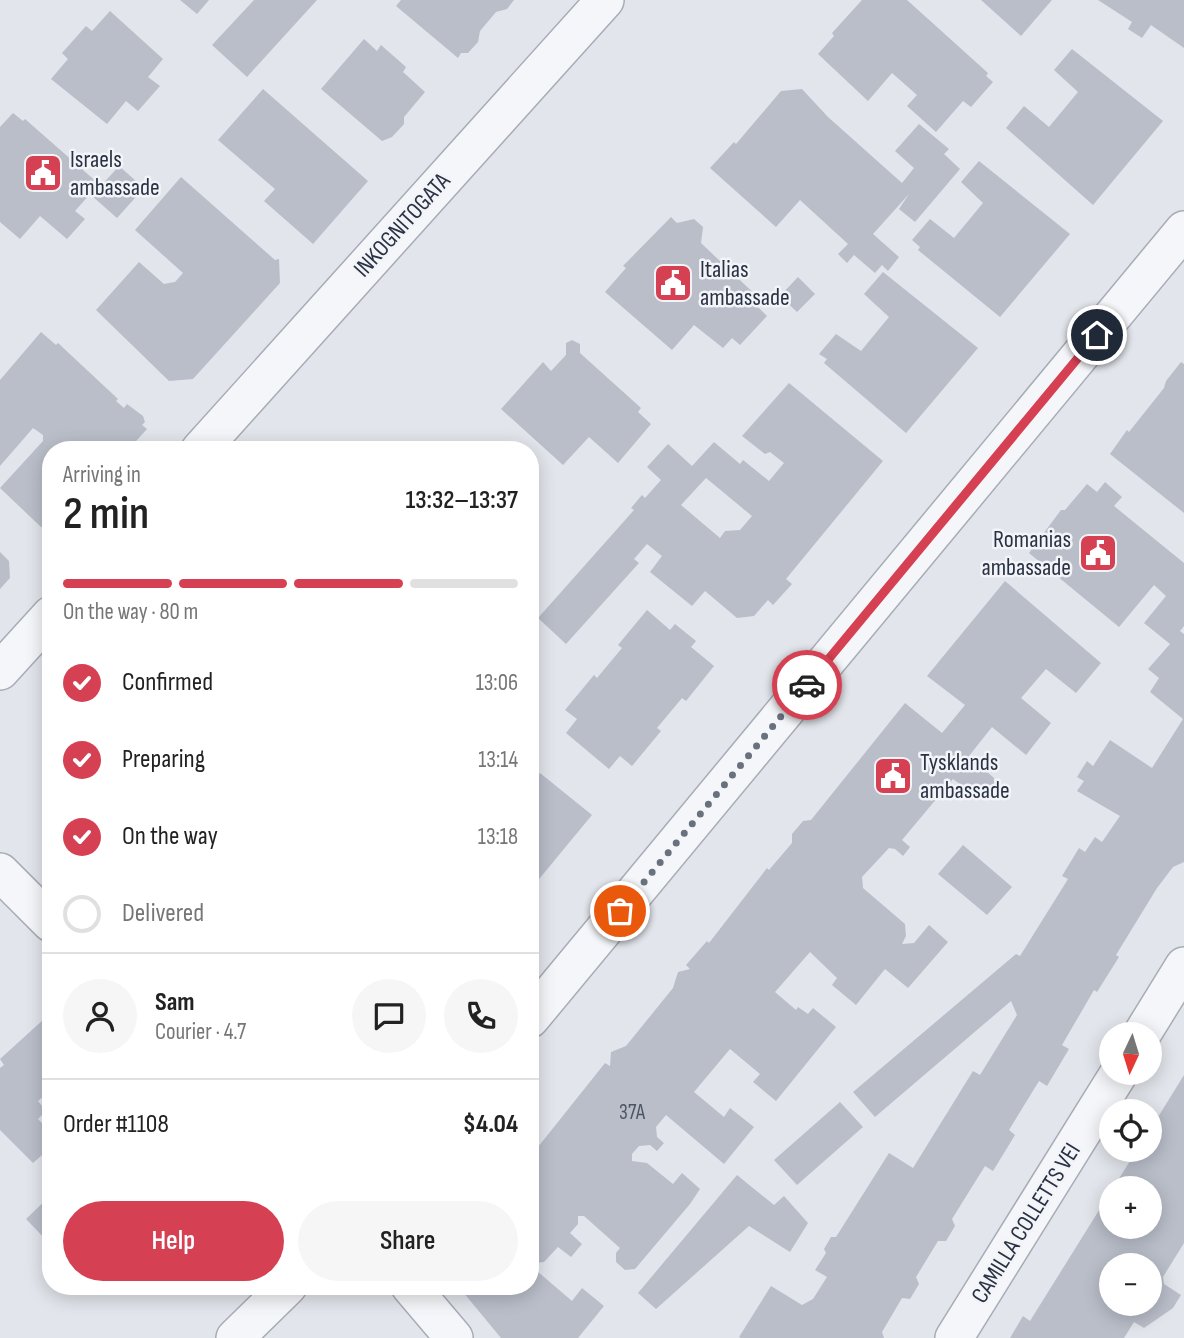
<!DOCTYPE html>
<meta charset="utf-8">
<style>
body{margin:0;font-family:"Sofia Sans Condensed",sans-serif;background:#f6f6f6;color:#222;height:100vh;display:flex;flex-direction:column;font-size:26px;white-space:nowrap}
*{box-sizing:border-box;margin:0}
p{font-size:23px;color:#767676}
.icon{flex:none;width:38px;height:38px;fill:none;stroke:currentColor;stroke-width:2;stroke-linecap:round;stroke-linejoin:round}
.map{position:relative;flex:1;overflow:hidden}
.drawer{position:absolute;left:42px;top:441px;width:497px;height:854px;display:flex;flex-direction:column;background:#fff;border-radius:28px;box-shadow:0 4px 18px #0003}
.drawer>*{flex:none}
.needle{width:46px;rotate:184deg}
.controls{position:absolute;left:1099px;top:1022px;display:grid;gap:14px}
.controls a{display:grid;place-items:center;width:63px;height:63px;border-radius:50%;background:#fff;box-shadow:0 4px 18px #0003;font-size:35px}
.pin{position:absolute;display:grid;place-items:center;width:60px;height:60px;color:#fff;margin:-30px;border:4px solid #fff;border-radius:50%;box-shadow:0 2px 7px #0007}
.courier{position:absolute;display:grid;place-items:center;width:70px;height:70px;margin:-35px;border:5px solid #d64053;border-radius:50%;background:#fff;color:#222;box-shadow:0 2px 9px #0007}
.headline em{font-style:normal;font-weight:600}
.headline div{display:flex;flex-direction:column-reverse}
.headline{display:flex;align-items:center;justify-content:space-between;height:119px;padding:0 21px}
h1{font-size:46px;font-weight:600;line-height:52px}
.bar{display:grid;grid-template-columns:repeat(4,1fr);gap:10px 7px;align-content:center;height:84px;padding:0 21px}
.bar i{height:9px;border-radius:5px;background:#e0e0e0}
.bar .on{background:#d64053}
.bar p{grid-column:span 4}
.line{display:flex;align-items:center;gap:18px;padding:0 21px;border-top:2px solid #e0e0e0}
.line div{flex:1}
.round{display:grid;place-items:center;flex:none;width:74px;height:74px;border-radius:37px;background:#f6f6f6}
ol{padding:0 21px;list-style:none}
li{display:flex;align-items:center;gap:21px;height:77px}
li p{margin-inline-start:auto}
li .icon{padding:7px;border-radius:50%;background:#d64053;color:#fff;stroke-width:4}
li:last-child{color:#767676}
li i{width:38px;height:38px;border:4px solid #e0e0e0;border-radius:50%}
.button{display:flex;gap:14px;margin-top:auto;padding:14px 21px}
.button a{flex:1;height:80px;border-radius:42px;background:#d64053;color:#fff;font-size:28px;font-weight:600;line-height:80px;text-align:center}
.button a+a{background:#f6f6f6;color:#222}
.map>svg:first-child{display:block}
.building{fill:#b9bec9;fill-rule:evenodd}
.lines{fill:none;stroke-linecap:round;stroke-linejoin:round}
.minor-casing{stroke:#a7acb6;stroke-width:40}
.minor{stroke:#f5f6f9;stroke-width:37}
.done{stroke:#6a717e;stroke-width:7;stroke-dasharray:0 12.6}
.route{stroke:#d64053;stroke-width:9}
.labels{text-anchor:middle;dominant-baseline:central;stroke-width:5;stroke-linejoin:round;paint-order:stroke}
.number-label{font-size:21px;fill:#4d5565}
.poi-label{font-size:24px;fill:#293244;stroke:#f2f4f8;text-anchor:start}
.street-label{font-size:24px;fill:#293244;stroke:#f2f4f8}
</style>
<div class="map">
<svg width="1184" height="1338" viewBox="0 0 1184 1338">
<rect width="100%" height="100%" fill="#e2e5eb"/>
<g class="building">
<path d="M180 0H209L197 14Z"/>
<path d="M254 0H317L247 77 212 45Z"/>
<path d="M401 0H514L507 9 496 12 480 31 478 42 468 53H461L458 58 396 6Z"/>
<path d="M862 0H907L988 73 986 76 993 82 971 107 963 101 936 132 907 106 917 95 892 73 868 101 818 54 834 36 832 33Z"/>
<path d="M981 0H1052L1021 36Z"/>
<path d="M1098 0H1184V48L1151 25 1142 38 1128 29 1132 22Z"/>
<path d="M110 11 163 59 148 77 160 86 138 111 126 101 107 124 51 79 68 59 62 53 86 26 92 31Z"/>
<path d="M364 39 377 51 381 45 406 67 403 72 425 92 404 117V124L392 137 382 141 321 89Z"/>
<path d="M1072 49 1163 121 1093 205 1006 128 1024 106 1049 127 1078 92 1054 70Z"/>
<path d="M263 89 368 181 313 244 264 201 275 189 218 140Z"/>
<path d="M802 89 828 117 902 183 914 168 895 151 919 124 949 149 944 154 960 169 915 222 899 209 909 194 873 234 899 257 888 271 882 265 875 273 854 255 847 263 838 254 848 244 800 200 776 227 710 168 734 142 736 144 781 91Z"/>
<path d="M13 113 23 121 25 119 99 184 75 211 85 219 67 239 40 216 20 239 0 222V127Z"/>
<path d="M979 161 1070 234 1000 317 918 250 920 247 912 240 930 219 954 238 983 203 961 182Z"/>
<path d="M119 166 144 188 117 218 92 196Z"/>
<path d="M181 177 275 260 279 259 280 283 193 379 169 381 96 310 139 262 164 284 175 282 183 273 135 230Z"/>
<path d="M671 217 677 223 694 219 703 227 701 243 763 302 758 307 767 316 740 345 732 338 723 348 694 325 672 350 605 292 626 268 623 266Z"/>
<path d="M883 272 978 348 906 433 824 363 827 359 819 354 836 334 861 351 889 317 864 294Z"/>
<path d="M798 277 815 294 797 312 780 296Z"/>
<path d="M41 332 56 345 58 343 118 399 116 401 124 408 127 404 143 416 145 422 142 425 147 429 128 450H51V527H41L0 488 43 441V435L33 428 0 466V380Z"/>
<path d="M572 340 580 344V353L641 408 638 412 651 424 618 463 589 437 563 465 501 409 543 362 551 371 566 355V343Z"/>
<path d="M1181 362 1184 364V513L1110 454 1127 430 1129 432 1164 388 1166 381Z"/>
<path d="M789 383 883 461 786 579 792 584 773 605 768 600 754 616 737 618 705 591 692 606 650 572 662 556 647 544 634 559 639 563 566 644 538 618 634 510 631 508 642 495 645 498 661 480 647 467 668 444 692 466 714 442 740 464 743 460 769 481 784 463 770 452 765 454 742 436ZM706 478 752 516 740 530 725 531 720 538 681 505Z"/>
<path d="M1105 482 1122 497 1114 506 1184 563V626L1180 631 1184 634V862L1173 867 1157 888 1116 955 1119 957 1097 992 1094 990 1062 1045 1069 1049 1047 1086 1039 1081 1009 1130 1015 1135 993 1171 985 1166 952 1219 955 1226 946 1241H938L916 1277 919 1284 910 1299 902 1298 882 1332 884 1338H741L739 1337 771 1286 802 1305 813 1299 827 1277 815 1270 826 1253 824 1249 831 1237H836L889 1153 913 1168 973 1071 980 1075 1017 1015 1011 1001 875 1117 853 1092 1016 954 1020 956 1068 879 1062 876 1079 848 1085 852 1095 837 1102 842 1120 816 1077 791 1084 781 1077 777 1087 761 1093 766 1110 740 1152 768 1183 719 1150 692 1159 678 1148 669 1170 644 1144 623 1166 596 1154 585 1119 627 1029 553 1061 510H1065L1087 484 1097 492Z"/>
<path d="M0 552 9 561 10 578 0 589Z"/>
<path d="M1005 581 1101 663 1076 693 1046 669 1021 698 1051 723 1026 755 992 727 969 756 994 778V785L983 798H977L953 779 902 840 910 847 903 856 895 849 889 848 862 877 863 888 905 924 906 936 902 944 914 943 929 925 948 942 908 988 885 969 856 1005 832 985 837 978 810 952 775 992 796 1010 798 1007 808 1014 813 1008 836 1027 776 1101 753 1082 760 1074 730 1049 694 1092 724 1117 730 1108 754 1127 724 1164 666 1115 656 1127 657 1137 664 1143 657 1151 650 1145 639 1146 632 1154V1161L647 1163 673 1184 682 1173 700 1189 690 1204 635 1269 625 1270 616 1262V1253L620 1248 584 1216H578V1224L570 1233 582 1244 571 1257 558 1247 544 1262 536 1263 537 1271 572 1301 582 1288 604 1306 578 1338H501L458 1286H530V1157L605 1063 610 1066 611 1052 626 1046 673 988 678 972 690 969 686 965 707 941 709 943 767 868 769 870 792 843V834L803 821 811 820 905 703 942 733 965 705 927 676Z"/>
<path d="M647 610 670 630 675 624 696 641 691 647 714 666 686 701 682 698 657 728 661 731 632 766 620 756 609 769 566 733 577 719 565 710 594 675 597 678 622 648 618 645Z"/>
<path d="M540 773 592 815 530 890V784Z"/>
<path d="M963 845 1012 887 987 915 938 874Z"/>
<path d="M44 1019 51 1023V1090L38 1101 46 1111 38 1119 51 1132V1147L33 1163 0 1130V1068L4 1065 0 1059Z"/>
<path d="M1184 1075V1243L1163 1277 1164 1284 1181 1295 1173 1308 1144 1328 1134 1322 1124 1338H1010L1023 1316 1030 1321 1111 1191V1227H1150V1188H1113L1137 1150H1150V1130ZM1111 1265H1150V1304H1111Z"/>
<path d="M840 1102 863 1127 797 1185 774 1160Z"/>
<path d="M737 1175 774 1205 784 1196 808 1223 790 1252 749 1226 656 1309 638 1293Z"/>
<path d="M51 1195V1245L26 1219Z"/>
</g>
<g class="lines">
<defs>
<g id="minor">
<path d="M200 450 605 0"/>
<path d="M0 671 51 615"/>
<path d="M0 872 51 923"/>
<path d="M530 1019 1184 230"/>
<path d="M1142 1034 1184 966"/>
<path d="M410 1286 454 1338"/>
<path d="M235 1338 288 1286"/>
<path d="M954 1338 1119 1073"/>
</g>
</defs>
<use href="#minor" class="minor-casing"/>
<use href="#minor" class="minor"/>
</g>
<g class="lines">
<path class="done" d="M620 911 807 685"/>
<path class="route" d="M807 685 1097 335"/>
</g>
<defs>
<symbol id="civic-square" viewBox="-11 -11 22 22"><rect x="-9" y="-9" width="18" height="18" rx="4" fill="#d64053" stroke="#f2f4f8"/><path d="M-.6-6.5H3V-4.5H.6V-3L4-1V1h2V6H-6V1h2V-1L-.6-3ZM-1.2 2.5V6h2.4V2.5Z" fill="#fff"/></symbol>
</defs>
<g fill-rule="evenodd">
<use href="#civic-square" x="21" y="151" width="44" height="44"/>
<use href="#civic-square" x="651" y="261" width="44" height="44"/>
<use href="#civic-square" x="1076" y="531" width="44" height="44"/>
<use href="#civic-square" x="871" y="754" width="44" height="44"/>
</g>
<g class="labels">
<g class="number-label">
<text x="632" y="1112">37A</text>
</g>
<g class="poi-label">
<text x="70" y="159">Israels<tspan x="70" dy="28">ambassade</tspan></text>
<text x="700" y="269">Italias<tspan x="700" dy="28">ambassade</tspan></text>
<text x="1071" y="539" text-anchor="end">Romanias<tspan x="1071" dy="28">ambassade</tspan></text>
<text x="920" y="762">Tysklands<tspan x="920" dy="28">ambassade</tspan></text>
</g>
<g class="street-label">
<text transform="translate(402 225) rotate(-48)">INKOGNITOGATA</text>
<text transform="translate(1026 1223) rotate(-58)">CAMILLA COLLETTS VEI</text>
</g>
</g>
</svg>
<div class="controls">
<a><svg class="needle" viewBox="-14 -14 28 28"><path d="M0-13l5 13h-10z" fill="#e53935"/><path d="M0 13l5-13h-10z" fill="#767676"/></svg></a>
<a><svg class="icon" aria-label="locate" viewBox="0 0 24 24"><circle cx="12" cy="12" r="6"/><path d="M12 2v4M12 18v4M2 12h4M18 12h4"/></svg></a>
<a>+</a>
<a>−</a>
</div>
<div class="pin" style="left:620px;top:911px;background:#ea580c"><svg class="icon" aria-label="bag" viewBox="0 0 24 24"><path d="M5 8h14l-1 12H6zM9 8a3 3 0 0 1 6 0"/></svg></div>
<div class="pin" style="left:1097px;top:335px;background:#1f2937"><svg class="icon" aria-label="home" viewBox="0 0 24 24"><path d="M3 11l9-7 9 7M6 9v11h12V9"/></svg></div>
<div class="courier" style="left:807px;top:685px"><svg class="icon" aria-label="car" viewBox="0 0 24 24"><path d="M5 17H2v-5l4-1 3-4h7l3 4 3 1v5h-3M9 17h6M6 11h13"/><circle cx="7" cy="17" r="2"/><circle cx="17" cy="17" r="2"/></svg></div>
<section class="drawer">
<div class="headline"><div><h1>2 min</h1><p>Arriving in</p></div><em>13:32–13:37</em></div>
<div class="bar"><i class="on"></i><i class="on"></i><i class="on"></i><i></i><p>On the way · 80 m</p></div>
<ol>
<li><svg class="icon" aria-label="check" viewBox="0 0 24 24"><path d="M5 12l5 5 9-10"/></svg>Confirmed<p>13:06</p></li>
<li><svg class="icon" aria-label="check" viewBox="0 0 24 24"><path d="M5 12l5 5 9-10"/></svg>Preparing<p>13:14</p></li>
<li><svg class="icon" aria-label="check" viewBox="0 0 24 24"><path d="M5 12l5 5 9-10"/></svg>On the way<p>13:18</p></li>
<li><i></i>Delivered</li>
</ol>
<div class="line" style="height:126px"><a class="round"><svg class="icon" aria-label="person" viewBox="0 0 24 24"><circle cx="12" cy="8" r="4"/><path d="M4 21q1-7 8-7t8 7"/></svg></a><div><b>Sam</b><p>Courier · 4.7</p></div><a class="round"><svg class="icon" aria-label="chat" viewBox="0 0 24 24"><path d="M4 5h16v11H9l-5 4z"/></svg></a><a class="round"><svg class="icon" aria-label="phone" viewBox="0 0 24 24"><path d="M5 4h4l2 5-3 2q2 4 5 5l2-3 5 2v4C11 20 4 13 5 4z"/></svg></a></div>
<div class="line" style="height:91px"><div>Order #1108</div><b>$4.04</b></div>
<div class="button"><a>Help</a><a>Share</a></div>
</section>
</div>
